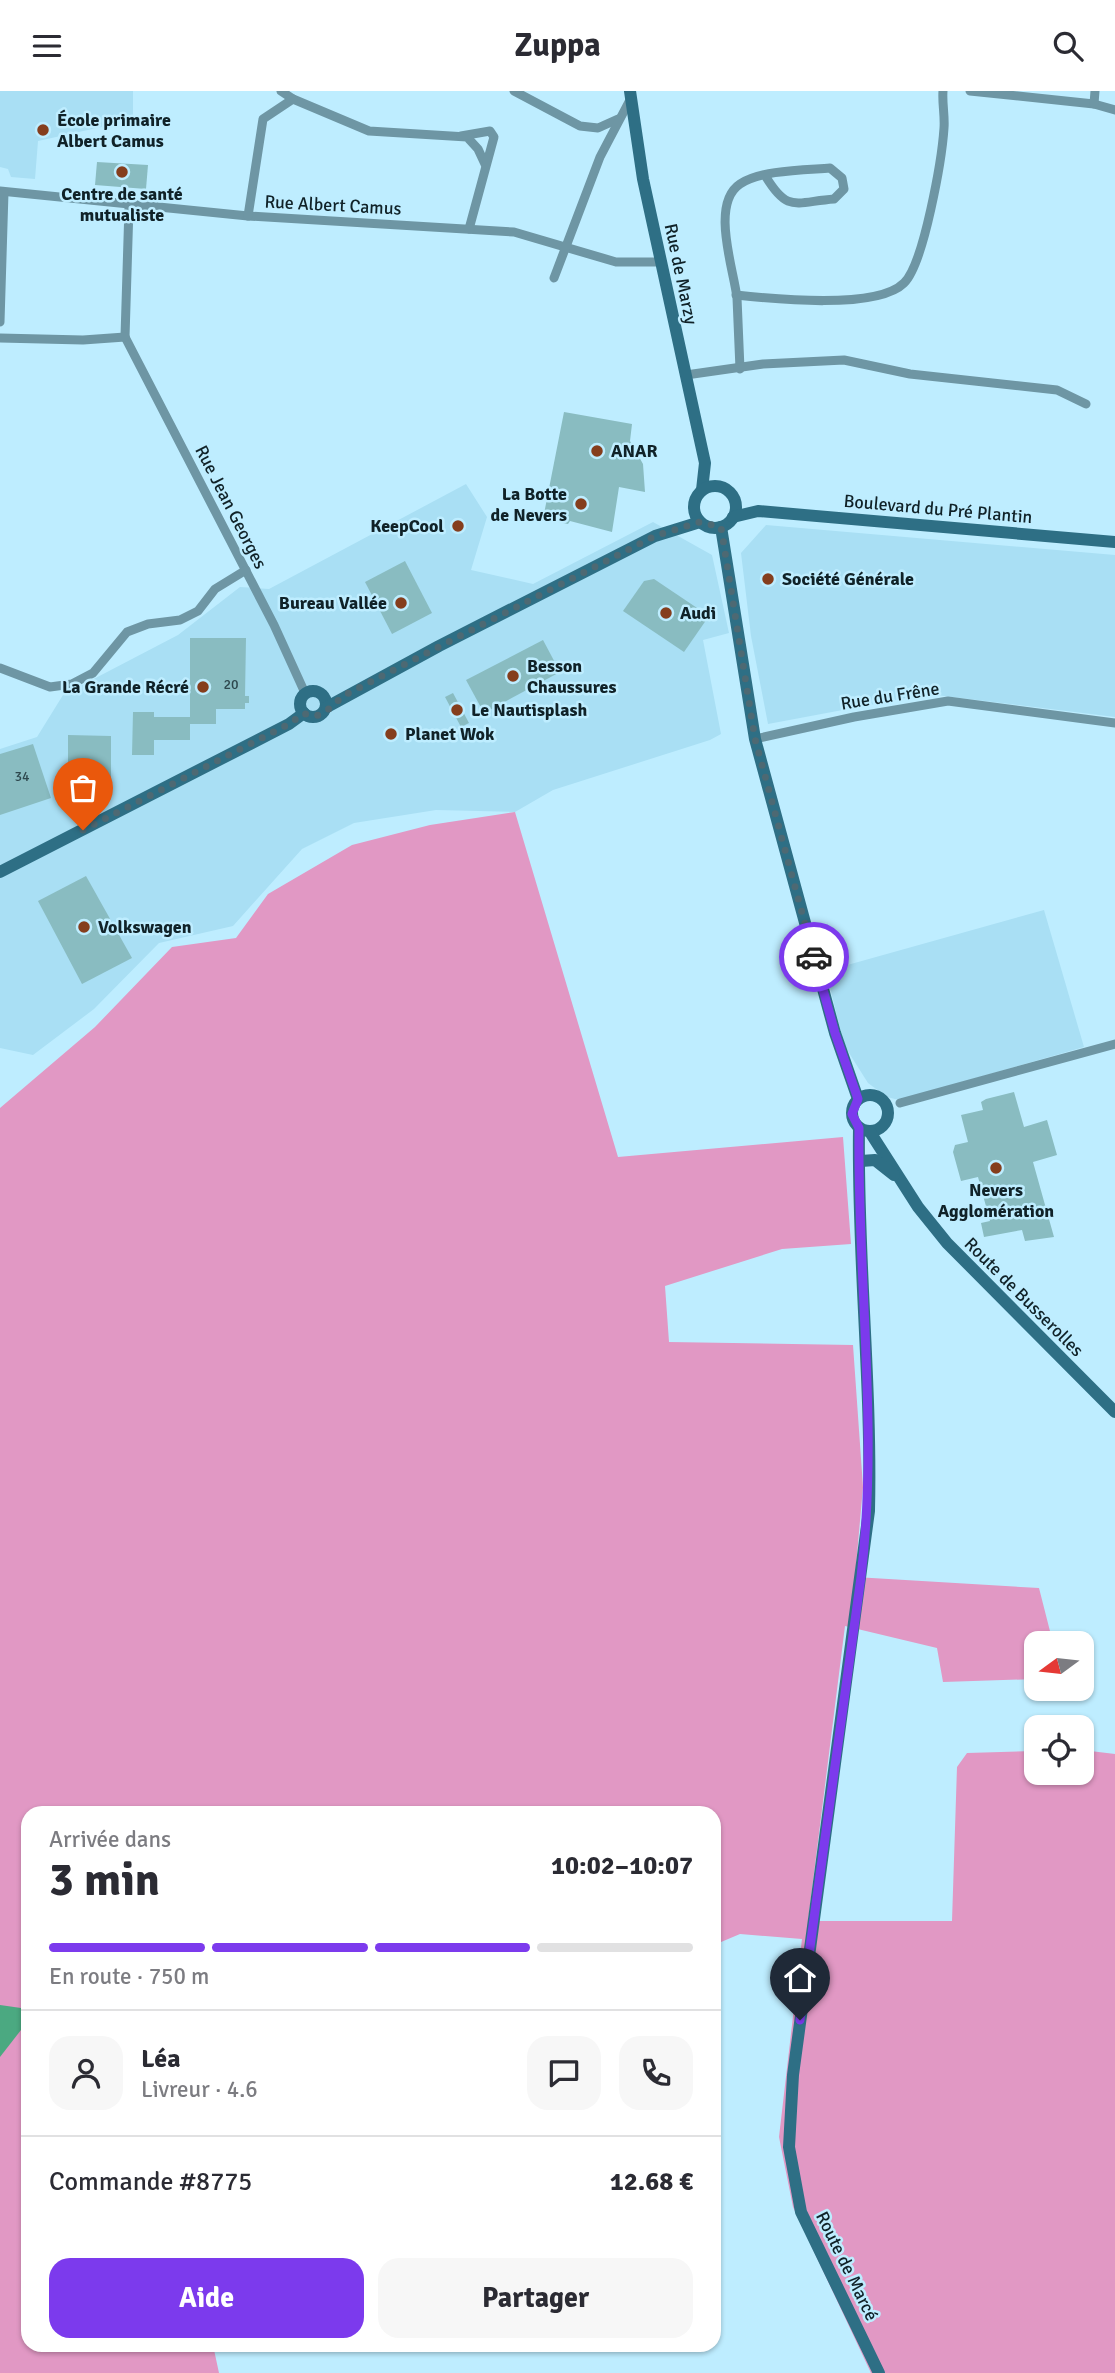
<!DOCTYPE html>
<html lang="fr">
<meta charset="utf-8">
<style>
body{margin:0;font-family:Signika,sans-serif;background:#f7f7f7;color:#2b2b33;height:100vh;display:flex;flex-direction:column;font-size:26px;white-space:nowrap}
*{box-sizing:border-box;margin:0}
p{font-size:23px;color:#7c7c81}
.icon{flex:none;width:38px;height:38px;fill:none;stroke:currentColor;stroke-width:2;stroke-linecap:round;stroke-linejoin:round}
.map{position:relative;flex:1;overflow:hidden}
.side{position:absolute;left:21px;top:1715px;width:700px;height:546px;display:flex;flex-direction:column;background:#fff;border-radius:21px;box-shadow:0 2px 5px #0004}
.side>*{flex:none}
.needle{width:46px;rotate:255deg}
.fabs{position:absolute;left:1024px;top:1540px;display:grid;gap:14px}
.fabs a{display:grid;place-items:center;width:70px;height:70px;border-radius:14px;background:#fff;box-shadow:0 2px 5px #0004;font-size:35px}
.pin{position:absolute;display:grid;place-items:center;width:60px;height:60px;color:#fff;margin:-72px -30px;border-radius:50% 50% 50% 0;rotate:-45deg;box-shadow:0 0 7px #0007}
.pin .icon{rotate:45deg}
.courier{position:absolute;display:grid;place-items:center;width:70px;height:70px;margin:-35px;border:5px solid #7c3aed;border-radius:50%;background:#fff;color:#222;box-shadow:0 2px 9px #0007}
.headline em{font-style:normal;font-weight:700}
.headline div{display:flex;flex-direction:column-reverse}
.headline{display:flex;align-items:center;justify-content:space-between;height:119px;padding:0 28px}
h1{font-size:46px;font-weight:700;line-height:52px}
.bar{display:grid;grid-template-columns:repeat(4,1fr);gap:10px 7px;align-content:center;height:84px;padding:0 28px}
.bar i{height:9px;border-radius:5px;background:#e1e1e2}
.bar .selected{background:#7c3aed}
.bar p{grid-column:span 4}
.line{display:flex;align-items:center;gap:18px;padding:0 28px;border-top:2px solid #e1e1e2}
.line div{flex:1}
.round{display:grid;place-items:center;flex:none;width:74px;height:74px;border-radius:21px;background:#f7f7f7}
.primary-button{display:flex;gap:14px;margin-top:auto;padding:14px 28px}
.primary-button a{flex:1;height:80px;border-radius:21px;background:#7c3aed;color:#fff;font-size:28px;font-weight:700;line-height:80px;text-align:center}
.primary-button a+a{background:#f7f7f7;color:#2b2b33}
header{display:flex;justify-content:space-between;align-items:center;height:91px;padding:0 28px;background:#fff;font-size:32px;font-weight:700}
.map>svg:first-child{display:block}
.built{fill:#a9dff4}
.green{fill:#e198c4}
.water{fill:#4ba981}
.building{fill:#89bcc1}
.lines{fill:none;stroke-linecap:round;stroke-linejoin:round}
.street{stroke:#6e96a4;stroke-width:9}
.secondary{stroke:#2e6f85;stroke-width:12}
.done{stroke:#4d6973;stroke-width:7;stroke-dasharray:0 12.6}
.route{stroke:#7c3aed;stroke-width:9}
.poi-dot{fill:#853e1d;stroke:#beedff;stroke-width:2.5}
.labels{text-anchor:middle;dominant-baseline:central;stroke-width:5;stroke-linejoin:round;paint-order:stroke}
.number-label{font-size:14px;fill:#2e484e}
.poi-label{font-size:18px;font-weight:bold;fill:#102228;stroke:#beedff;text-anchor:start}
.street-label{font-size:18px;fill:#102228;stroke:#beedff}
</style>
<header><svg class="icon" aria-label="menu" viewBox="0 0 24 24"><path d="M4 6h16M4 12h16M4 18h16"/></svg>Zuppa<svg class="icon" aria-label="search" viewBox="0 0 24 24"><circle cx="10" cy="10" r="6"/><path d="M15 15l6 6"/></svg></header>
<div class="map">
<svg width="1115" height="2282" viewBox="0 0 1115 2282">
<rect width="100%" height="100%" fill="#beedff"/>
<g class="built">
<path d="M0 0H133V29L38 50 35 88 11 86 8 78 0 76Z"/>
<path d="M466 393 487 426 471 479 533 493 653 431 712 464 729 542 703 549 721 643 710 649 553 699 515 721 436 719 354 732 302 758 233 835 159 852 94 918 33 964 0 957V658L37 646 63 604 178 544 240 496 269 498Z"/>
<path d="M766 434 1115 464V626L928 603 768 633 751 545 741 462Z"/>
<path d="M1044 819 1084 956 899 1009 887 1006 868 992 844 954 826 880Z"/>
</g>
<path class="green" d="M515 721 618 1066 843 1046 851 1153 782 1158 665 1195 669 1251 853 1254 863 1396 855 1486 1039 1497 1053 1552H1036V1588L943 1591 937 1557 845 1535 808 1830H952L957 1676 967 1662 1036 1660V1682H1082V1659L1115 1663V2282H871L793 2116 779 2046 802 1848 740 1843 714 1854V1722H28V2254H213L219 2282H0V1017L95 936 172 856 236 847 268 803 352 754 430 734Z"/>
<path class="water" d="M0 1914 28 1918V1930L0 1966Z"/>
<g class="building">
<path d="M97 71 148 74 146 98 95 94Z"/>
<path d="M564 321 632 333 630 350 643 373 645 401 619 396 612 441 570 430 568 433 543 428Z"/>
<path d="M405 470 432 522 392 543 365 491Z"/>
<path d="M654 488 709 525 684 561 623 520 644 490Z"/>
<path d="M190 547H246L245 605H249V612H245V618H216V633H190V649H154V664H132L133 621H154V626H190Z"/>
<path d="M543 549 560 581 484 622 466 589Z"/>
<path d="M453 602 469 632 461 636 445 606Z"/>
<path d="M68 644 111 645V687H68Z"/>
<path d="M33 653 51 707 0 724V663Z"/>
<path d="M86 785 132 867 82 893 38 810Z"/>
<path d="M1014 1001 1024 1036 1047 1029 1057 1064 1033 1071 1054 1146 1025 1150 1022 1139 984 1146 981 1132 990 1130 978 1086 961 1090 953 1061 955 1054 968 1051 961 1024 983 1019 981 1011 986 1008Z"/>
</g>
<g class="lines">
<g class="street">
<path d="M281 0 293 8 369 40 467 46 478 58 485 73"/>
<path d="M514 0 580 35 598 37 618 28"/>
<path d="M970 0 1094 13 1115 19"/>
<path d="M1094 13 1095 0"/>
<path d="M461 45 490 40 494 46 469 138"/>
<path d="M0 100 248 125 514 141 616 171H661"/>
<path d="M248 125 263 28 293 8"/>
<path d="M554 187 600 66 631 7"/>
<path d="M736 204C773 208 877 219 904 192 924 173 942 67 944 37 945 25 942 12 943 0"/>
<path d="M0 231 4 101"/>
<path d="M125 246 274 534 305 602"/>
<path d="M125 246 129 116"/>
<path d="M0 247 83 249 125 246"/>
<path d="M740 278C739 254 738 231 737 207 734 179 710 113 740 93 761 79 804 79 830 77L842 87 844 98 834 108C795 111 788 122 766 86"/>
<path d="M686 284 763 273 844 269 910 283 1057 299 1086 313"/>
<path d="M0 577 50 596 72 593 93 582 127 541 148 533 180 529 198 520 215 498 246 479"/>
<path d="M755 648 854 626 948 610 1115 632"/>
<path d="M900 1012 1115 953"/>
</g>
<g class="secondary">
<path d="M630 0 643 88 705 372 702 399"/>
<circle cx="715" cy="416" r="21"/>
<path d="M733 426 758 420 1115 451"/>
<path d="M721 436 755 648 835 942 858 1008"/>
<circle cx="313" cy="613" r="13"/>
<path d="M327 616 439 555 655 445 700 431"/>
<path d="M0 781 289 633 304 622"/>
<circle cx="870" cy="1022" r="18"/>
<path d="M859 1037C857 1165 872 1292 869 1420L793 1984 789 2056 801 2121 879 2282"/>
<path d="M870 1041 918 1116 947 1152 1115 1321"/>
<path d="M861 1070 875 1069 894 1084"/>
</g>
</g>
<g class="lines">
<path class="done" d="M83 739 289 633 304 622C320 632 332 613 345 604L655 445 700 431 721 436 755 648 814 866"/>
<path class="route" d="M800 1929 861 1486C879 1336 857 1187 859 1037L852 1023 858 1008 835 942 814 866"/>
</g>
<g class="poi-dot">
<circle cx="43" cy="39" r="7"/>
<circle cx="122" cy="81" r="7"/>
<circle cx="597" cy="360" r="7"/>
<circle cx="581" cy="413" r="7"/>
<circle cx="458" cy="435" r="7"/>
<circle cx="768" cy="488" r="7"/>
<circle cx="401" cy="512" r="7"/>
<circle cx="666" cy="522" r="7"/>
<circle cx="513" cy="585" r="7"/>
<circle cx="203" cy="596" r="7"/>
<circle cx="457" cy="619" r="7"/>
<circle cx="391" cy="643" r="7"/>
<circle cx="84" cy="836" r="7"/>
<circle cx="996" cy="1077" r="7"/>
</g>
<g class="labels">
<g class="number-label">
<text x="231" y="593">20</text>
<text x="22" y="685">34</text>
</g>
<g class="poi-label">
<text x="57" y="29">École primaire<tspan x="57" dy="21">Albert Camus</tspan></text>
<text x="122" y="103" text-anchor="middle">Centre de santé<tspan x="122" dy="21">mutualiste</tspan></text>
<text x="611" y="360">ANAR</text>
<text x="567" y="403" text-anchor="end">La Botte<tspan x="567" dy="21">de Nevers</tspan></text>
<text x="444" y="435" text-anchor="end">KeepCool</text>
<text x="782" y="488">Société Générale</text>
<text x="387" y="512" text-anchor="end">Bureau Vallée</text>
<text x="680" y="522">Audi</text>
<text x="527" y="575">Besson<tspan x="527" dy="21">Chaussures</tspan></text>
<text x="189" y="596" text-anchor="end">La Grande Récré</text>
<text x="471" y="619">Le Nautisplash</text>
<text x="405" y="643">Planet Wok</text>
<text x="98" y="836">Volkswagen</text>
<text x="996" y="1099" text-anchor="middle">Nevers<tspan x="996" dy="21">Agglomération</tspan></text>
</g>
<g class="street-label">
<text transform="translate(333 114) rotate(3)">Rue Albert Camus</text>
<text transform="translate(681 183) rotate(78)">Rue de Marzy</text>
<text transform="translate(231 416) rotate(63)">Rue Jean Georges</text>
<text transform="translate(938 418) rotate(5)">Boulevard du Pré Plantin</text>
<text transform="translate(890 605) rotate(-9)">Rue du Frêne</text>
<text transform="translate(1024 1206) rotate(45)">Route de Busserolles</text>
<text transform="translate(847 2175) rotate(64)">Route de Marcé</text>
</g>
</g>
</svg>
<div class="fabs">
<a><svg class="needle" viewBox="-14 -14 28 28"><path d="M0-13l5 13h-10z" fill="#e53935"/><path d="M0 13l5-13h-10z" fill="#7c7c81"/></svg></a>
<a><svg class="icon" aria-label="locate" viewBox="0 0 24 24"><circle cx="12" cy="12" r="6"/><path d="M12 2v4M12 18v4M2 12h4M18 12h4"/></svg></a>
</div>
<div class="pin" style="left:83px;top:739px;background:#ea580c"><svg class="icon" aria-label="bag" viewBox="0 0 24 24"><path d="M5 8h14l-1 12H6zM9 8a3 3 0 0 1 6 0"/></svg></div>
<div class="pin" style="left:800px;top:1929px;background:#1f2937"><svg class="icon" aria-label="home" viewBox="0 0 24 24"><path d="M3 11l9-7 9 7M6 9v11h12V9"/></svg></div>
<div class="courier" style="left:814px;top:866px"><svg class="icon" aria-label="car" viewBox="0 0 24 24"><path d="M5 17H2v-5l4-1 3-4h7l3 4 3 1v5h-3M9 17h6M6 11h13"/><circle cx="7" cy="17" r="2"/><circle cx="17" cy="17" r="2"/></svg></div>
<section class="side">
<div class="headline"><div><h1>3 min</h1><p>Arrivée dans</p></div><em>10:02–10:07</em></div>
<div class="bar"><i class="selected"></i><i class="selected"></i><i class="selected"></i><i></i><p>En route · 750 m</p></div>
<div class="line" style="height:126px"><a class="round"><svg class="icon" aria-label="person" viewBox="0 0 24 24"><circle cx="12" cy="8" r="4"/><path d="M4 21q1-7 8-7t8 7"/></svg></a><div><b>Léa</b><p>Livreur · 4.6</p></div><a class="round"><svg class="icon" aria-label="chat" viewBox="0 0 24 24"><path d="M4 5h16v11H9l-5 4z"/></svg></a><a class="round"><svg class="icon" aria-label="phone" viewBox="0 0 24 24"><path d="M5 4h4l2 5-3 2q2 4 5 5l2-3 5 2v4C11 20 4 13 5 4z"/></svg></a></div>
<div class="line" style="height:91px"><div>Commande #8775</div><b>12.68 €</b></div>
<div class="primary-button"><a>Aide</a><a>Partager</a></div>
</section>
</div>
